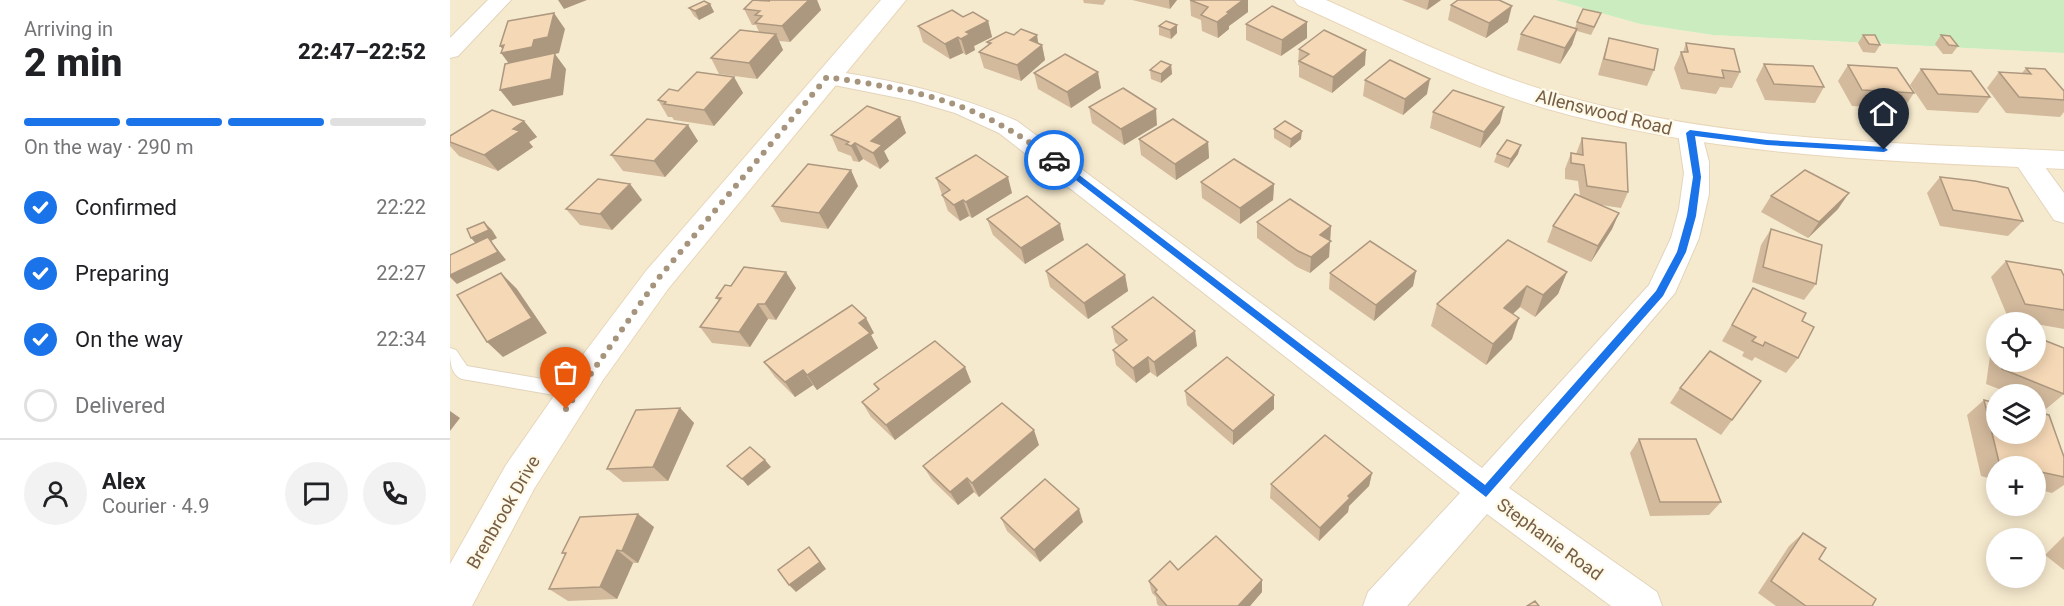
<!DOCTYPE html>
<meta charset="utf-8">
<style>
body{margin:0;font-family:Roboto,sans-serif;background:#f2f2f2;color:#202124;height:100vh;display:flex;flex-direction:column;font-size:22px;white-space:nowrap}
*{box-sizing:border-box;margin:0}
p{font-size:20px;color:#757577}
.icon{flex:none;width:33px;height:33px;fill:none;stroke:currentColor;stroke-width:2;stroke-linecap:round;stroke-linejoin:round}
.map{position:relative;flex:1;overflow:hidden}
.side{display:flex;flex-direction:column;background:#fff;width:450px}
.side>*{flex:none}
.fabs{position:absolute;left:1536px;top:312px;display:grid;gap:12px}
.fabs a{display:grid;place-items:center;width:60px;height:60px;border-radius:50%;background:#fff;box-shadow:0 3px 15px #0003;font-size:30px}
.pin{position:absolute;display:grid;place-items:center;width:51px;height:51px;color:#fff;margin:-62px -26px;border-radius:50% 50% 50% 0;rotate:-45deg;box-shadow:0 0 6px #0007}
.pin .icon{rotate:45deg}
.courier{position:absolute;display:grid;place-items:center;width:60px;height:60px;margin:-30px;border:4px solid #1a73e8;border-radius:50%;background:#fff;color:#222;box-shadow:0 2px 8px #0007}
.head em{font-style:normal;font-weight:800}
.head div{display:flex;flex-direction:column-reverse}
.head{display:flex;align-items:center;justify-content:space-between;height:102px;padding:0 24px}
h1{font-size:39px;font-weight:800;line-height:45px}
.bar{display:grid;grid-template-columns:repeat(4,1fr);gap:9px 6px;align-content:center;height:72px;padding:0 24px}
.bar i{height:8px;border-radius:4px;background:#e0e0e0}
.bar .on{background:#1a73e8}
.bar p{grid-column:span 4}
.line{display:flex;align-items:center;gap:15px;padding:0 24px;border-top:2px solid #e0e0e0}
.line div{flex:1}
.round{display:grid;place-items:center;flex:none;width:63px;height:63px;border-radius:32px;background:#f2f2f2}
ol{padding:0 24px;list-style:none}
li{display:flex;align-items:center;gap:18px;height:66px}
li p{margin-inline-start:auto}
li .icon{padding:6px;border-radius:50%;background:#1a73e8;color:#fff;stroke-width:4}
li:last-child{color:#757577}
li i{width:33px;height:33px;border:3px solid #e0e0e0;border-radius:50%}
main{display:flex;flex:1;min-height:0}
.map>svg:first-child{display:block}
.residential{fill:#f6eace;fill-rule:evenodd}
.green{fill:#caecbe}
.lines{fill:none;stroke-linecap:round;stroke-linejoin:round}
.lane-casing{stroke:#e2d4bc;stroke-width:2}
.street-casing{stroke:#e2d4bc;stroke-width:2}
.secondary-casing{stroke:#e8d6b9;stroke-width:2}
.lane{fill:#fff;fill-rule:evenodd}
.street{fill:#fff;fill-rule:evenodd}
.secondary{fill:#fff;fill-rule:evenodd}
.wall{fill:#d3ba9d}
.shaded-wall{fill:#ac977f}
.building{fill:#f5d8b6;stroke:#ac977f;stroke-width:1.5}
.route{fill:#1a73e8}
.done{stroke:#a6947c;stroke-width:6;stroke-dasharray:0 10.8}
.labels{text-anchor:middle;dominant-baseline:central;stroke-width:4.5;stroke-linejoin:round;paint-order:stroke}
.street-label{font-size:18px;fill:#765e46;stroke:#fff9e8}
</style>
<main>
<section class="side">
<div class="head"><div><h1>2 min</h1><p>Arriving in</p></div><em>22:47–22:52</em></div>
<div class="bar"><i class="on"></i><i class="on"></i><i class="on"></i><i></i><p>On the way · 290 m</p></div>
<ol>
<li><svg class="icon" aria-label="check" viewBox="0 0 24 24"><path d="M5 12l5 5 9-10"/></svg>Confirmed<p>22:22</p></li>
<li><svg class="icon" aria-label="check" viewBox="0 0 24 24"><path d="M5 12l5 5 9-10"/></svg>Preparing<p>22:27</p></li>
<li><svg class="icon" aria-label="check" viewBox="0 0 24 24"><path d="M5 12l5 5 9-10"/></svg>On the way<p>22:34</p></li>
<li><i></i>Delivered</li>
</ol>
<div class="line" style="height:108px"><a class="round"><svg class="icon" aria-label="person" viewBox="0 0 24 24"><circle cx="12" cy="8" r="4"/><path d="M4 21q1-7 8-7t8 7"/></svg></a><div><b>Alex</b><p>Courier · 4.9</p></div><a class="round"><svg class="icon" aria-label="chat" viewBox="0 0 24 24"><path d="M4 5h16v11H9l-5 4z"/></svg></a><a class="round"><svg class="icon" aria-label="phone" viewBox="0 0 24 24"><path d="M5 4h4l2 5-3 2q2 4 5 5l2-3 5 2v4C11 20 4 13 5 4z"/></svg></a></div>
</section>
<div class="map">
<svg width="1614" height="606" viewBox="0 0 1614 606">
<rect width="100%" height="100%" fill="#fef7e0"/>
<path class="residential" d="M0 0H1105L1190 24 1263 35 1614 53V606H0ZM1546 322H1586V362H1546ZM1546 394H1586V434H1546ZM1546 466H1586V506H1546ZM1546 538H1586V578H1546Z"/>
<path class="green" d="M1105 0H1614V53L1263 35 1190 24Z"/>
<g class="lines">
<defs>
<path id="lane" d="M0 348 6 350 17 366 127 385 133 387 135 392 133 397 127 399 12 379C0 374 0 360 0 348Z"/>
<g id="street">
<path d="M38 0H61L8 56 0 58V38Z"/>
<path d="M377 70C443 80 506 94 567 121L1032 468 1199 285 1221 238 1229 209 1234 173 1228 133 1232 127 1241 125 1250 127 1259 162V194L1249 238 1225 293 1059 488 1207 592 1212 606H1161L1037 514 957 606H913L918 592 1010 493 549 133 505 113 464 101 369 82 365 77 369 72Z"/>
<path d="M1575 149 1584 152 1614 193V223L1604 220 1562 158 1566 152Z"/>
</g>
<g id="secondary">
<path d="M431 0H456L218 289 153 380 84 489 22 606H0V564L56 465 129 360 196 271Z"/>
<path d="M844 0H876C953 34 1029 72 1111 95 1273 142 1447 143 1614 151V169C1440 161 1263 157 1094 108 1009 83 929 41 848 5Z"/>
</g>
</defs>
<use href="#lane" class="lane-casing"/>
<use href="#street" class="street-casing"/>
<use href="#secondary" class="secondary-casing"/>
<use href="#lane" class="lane"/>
<use href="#street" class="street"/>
<use href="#secondary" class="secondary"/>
</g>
<g class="wall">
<path d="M317 0H367L371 10 340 42 329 41 333 50 307 79 269 74 261 58 309 32 306 25H302L294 9 317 1Z"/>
<path d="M633 0H656L653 5 634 3Z"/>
<path d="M682 0H727L720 9Z"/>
<path d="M740 0 798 12 779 26V29L768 38 752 31 751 20 741 16Z"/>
<path d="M952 0H991L977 10Z"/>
<path d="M260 4 264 12 249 20 244 16 239 8Z"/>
<path d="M1001 5 1058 22 1036 38 998 20Z"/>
<path d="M513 17 538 21 542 37 524 46 525 50 516 55 513 53 500 59 473 42 468 26Z"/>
<path d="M1148 21 1141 35 1127 31 1122 45 1110 64 1067 50 1071 34 1125 28 1127 22Z"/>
<path d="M857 22V38L831 56 796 40V24Z"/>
<path d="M727 25V33L721 39 709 35V26Z"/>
<path d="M1413 35 1430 45 1425 53 1413 52 1408 43Z"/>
<path d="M1491 35 1508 46 1502 54H1493L1485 44Z"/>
<path d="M1159 38 1204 70 1197 86 1148 75 1154 54Z"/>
<path d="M537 42 589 43 592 45 595 60 571 81 534 68 529 52 538 45Z"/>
<path d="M1236 43 1290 72 1282 88 1270 87 1266 94 1231 89 1224 68 1231 52H1233Z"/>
<path d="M849 49 915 65 882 93 849 77V65H848Z"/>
<path d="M1314 64 1374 87 1365 103 1315 100 1306 80Z"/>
<path d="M721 65 722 74 711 83 701 79 700 70Z"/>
<path d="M1398 65 1464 93 1453 109 1402 106 1388 81Z"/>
<path d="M1576 68 1614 91V112L1610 117 1556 113 1537 88 1549 72 1572 73Z"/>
<path d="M1471 69 1540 97 1528 113 1477 110 1460 85Z"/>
<path d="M584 73 651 88 621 108 588 89Z"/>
<path d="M284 77 293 93 264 126 224 120 222 117H218L208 100 228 91Z"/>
<path d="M915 80 977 94 953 115 913 96Z"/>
<path d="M639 107 707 125 674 145 642 123Z"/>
<path d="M983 112 1050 123 1030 148 980 128Z"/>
<path d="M450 117 456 133 434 151 439 161 430 169 413 159 409 162 403 161 401 156 388 151 381 135Z"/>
<path d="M74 121 87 137 79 142 83 147 48 171 9 156 0 146V136Z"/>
<path d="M824 129 851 139 840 148 824 138Z"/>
<path d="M1132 138 1178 192 1171 208 1151 205 1169 213 1162 229 1141 262 1097 242 1103 226 1130 196 1128 181 1115 179V169L1121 153 1126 154Z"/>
<path d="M689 139 758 142 759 158 726 180 691 155Z"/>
<path d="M248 141 215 177 173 171 161 155Z"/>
<path d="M1047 154H1068L1058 168 1044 162Z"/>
<path d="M1490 177 1573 221 1558 236 1490 226 1477 193Z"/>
<path d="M486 178 562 193 522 218 519 216 510 221 498 211Z"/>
<path d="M751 182 824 184 823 200 790 224 752 198Z"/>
<path d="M180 184 192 200 162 230 130 225 116 209Z"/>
<path d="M408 186 378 229 331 222 322 206Z"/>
<path d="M1321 196 1388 209 1358 238 1311 212Z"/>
<path d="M537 219 614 240 575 264 543 235Z"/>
<path d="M807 222 881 226 879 257 860 273 847 267 807 238Z"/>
<path d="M1321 229 1366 284 1354 300 1302 282 1311 245Z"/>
<path d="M1556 261 1614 310V329L1586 324V322H1576L1559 320 1541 277Z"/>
<path d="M596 271 675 275 678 291 638 319 600 287Z"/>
<path d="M966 271 963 286 924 321 879 289 880 273Z"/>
<path d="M1117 272 1108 294 1085 317 1070 307 1063 314 1062 339 1036 365 981 326 987 304Z"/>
<path d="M281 286 346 288 326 320 318 319 300 347 262 343 250 327 269 301 266 298Z"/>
<path d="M1303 288 1352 321 1348 358 1336 373 1305 357 1302 361 1292 356 1294 352 1272 341Z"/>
<path d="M662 327 747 346 707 377 700 372 686 383 666 365 663 350 669 346 665 342Z"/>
<path d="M424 333 421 335 428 348 367 390 363 385 345 397 325 377 314 362Z"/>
<path d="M1546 338V362H1586L1614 348V394L1596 409 1586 404V394H1562L1536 384 1542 342Z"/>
<path d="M515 367 521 382 445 440 421 417 412 402 428 390 424 384Z"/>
<path d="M1311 381 1271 435 1220 403 1230 388Z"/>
<path d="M735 391 824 409 783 445 737 405Z"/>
<path d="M1534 400 1614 457V485L1602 493 1586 489V466H1546V480L1531 476 1517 415Z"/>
<path d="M230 408 244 423 218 481 173 482 157 469Z"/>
<path d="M1189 439 1271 502 1259 515 1200 516 1180 453Z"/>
<path d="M589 445 529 497 524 492 508 505 482 480 473 466Z"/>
<path d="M922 473 919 486 899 506 898 512 869 541 820 498 821 484Z"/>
<path d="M551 518 633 522 590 562 557 531Z"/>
<path d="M204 527 188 563H183L167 599 118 601 99 589 115 555 112 553Z"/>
<path d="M1353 533 1369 559 1422 606H1326L1308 593 1339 546Z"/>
<path d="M1614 536V570L1595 555Z"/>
<path d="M728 570 812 580V592L800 606H709L707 604 706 597 702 593 699 581Z"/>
</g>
<g class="shaded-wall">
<path d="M108 0H137L114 9Z"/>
<path d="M359 0H367L371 10 340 42 332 26Z"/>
<path d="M719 0H727L720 9Z"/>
<path d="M793 0H798V12L779 26V29L768 38 767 22 777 12Z"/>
<path d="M979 0H991L977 10Z"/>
<path d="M260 4 264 12 249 20 245 11Z"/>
<path d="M1062 6 1058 22 1036 38 1039 23Z"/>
<path d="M104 13 115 29 109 53 105 54 116 69 113 95 63 106 50 90 63 69 51 53 55 52 50 46 84 40Z"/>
<path d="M538 21 542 37 524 46 525 50 516 55 511 39 516 32Z"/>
<path d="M857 22V38L831 56 832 40Z"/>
<path d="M727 25V33L721 39 720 30Z"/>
<path d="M1127 29 1122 45 1110 64 1115 48Z"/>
<path d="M326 34 333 50 307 79 299 63Z"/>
<path d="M587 35 589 47 592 45 595 60 571 81 567 65 580 40Z"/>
<path d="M508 37 513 53 500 59 495 44Z"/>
<path d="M916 50 915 65 882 93 883 77Z"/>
<path d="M721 65 722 74 711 83V74Z"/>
<path d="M648 72 651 88 621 108 617 92Z"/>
<path d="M284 77 293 93 264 126 254 110Z"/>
<path d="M980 79 977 94 953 115 955 99Z"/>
<path d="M1054 107 1050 123 1030 148 1034 132Z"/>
<path d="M706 109 707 125 674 145 671 129Z"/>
<path d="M450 117 456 133 434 151 439 161 430 169 423 153 421 141Z"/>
<path d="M74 121 87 137 79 142 83 147 48 171 34 155 63 129Z"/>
<path d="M238 125 248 141 215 177 204 161Z"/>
<path d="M852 131 851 139 840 148 841 139Z"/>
<path d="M758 142 759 158 726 180 725 164Z"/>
<path d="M405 143 413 159 409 162 401 146Z"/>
<path d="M1071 145 1068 154 1058 168 1061 159Z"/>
<path d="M401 170 408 186 378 229 369 213Z"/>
<path d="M558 177 562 193 522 218 516 202Z"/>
<path d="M180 184 192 200 162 230 150 214Z"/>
<path d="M824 184 823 200 790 224V208Z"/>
<path d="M1399 193 1388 209 1358 238 1369 222Z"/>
<path d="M513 200 519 216 510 221 504 205Z"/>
<path d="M1169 213 1162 229 1141 262 1148 246Z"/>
<path d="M34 222 42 230 47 238 41 241 56 260 7 284 0 277V275L29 247 21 238Z"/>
<path d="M610 224 614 240 575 264 571 248Z"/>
<path d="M881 226 879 257 860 273 861 257 870 235Z"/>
<path d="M966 271 963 286 924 321 926 305Z"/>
<path d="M336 272 346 288 326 320 315 304Z"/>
<path d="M1117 272 1108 294 1085 317 1093 295Z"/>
<path d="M51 273 67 289 97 333 53 357 37 342Z"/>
<path d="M675 275 678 291 638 319 634 303Z"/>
<path d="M1077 286 1070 307 1047 329 1054 308Z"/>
<path d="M308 304 318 319 300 347 289 332Z"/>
<path d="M416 318 424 333 421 335 428 348 367 390 357 375 409 323Z"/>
<path d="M1069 318 1062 339 1036 365 1043 344Z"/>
<path d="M745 331 747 346 707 377 704 362Z"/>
<path d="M698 357 700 372 686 383 683 368Z"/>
<path d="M515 367 521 382 445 440 436 425Z"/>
<path d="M353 370 363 385 345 397 335 382Z"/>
<path d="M824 395V409L783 445V431Z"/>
<path d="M230 408 244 423 218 481 203 467Z"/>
<path d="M0 411 10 418 0 431Z"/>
<path d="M584 430 589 445 529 497 522 483Z"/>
<path d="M315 460 321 467 298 486 292 479Z"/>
<path d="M922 473 919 486 899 506 898 512 869 541 870 528 898 496Z"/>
<path d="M517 478 524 492 508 505 500 492Z"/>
<path d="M629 509 633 522 590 562 584 550Z"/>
<path d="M188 514 204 527 188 563 172 551Z"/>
<path d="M359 547 365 554 376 569 346 592 339 585Z"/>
<path d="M167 550 183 563 167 599 150 587Z"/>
<path d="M812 580V592L800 606H788Z"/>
</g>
<g class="building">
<path d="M303 0 320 1 318 0H359L332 26 305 23 312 16 305 15 310 11 294 9Z"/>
<path d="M740 0H793L777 12 779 13 767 22 751 15 758 7Z"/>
<path d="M1008 0H1049L1062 6 1039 23 1001 5Z"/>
<path d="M254 1 260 4 245 11 239 8Z"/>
<path d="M822 6 857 22 832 40 796 24Z"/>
<path d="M1133 9 1151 13 1144 27 1127 22Z"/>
<path d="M502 10 513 17 523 12 538 21 516 32 520 34 511 39 508 37 495 44 468 26Z"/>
<path d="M104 13 98 37 84 40 82 47 51 53 54 45 50 46 58 21Z"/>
<path d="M1084 16 1127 29 1115 48 1071 34Z"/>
<path d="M716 21 727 25 720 30 709 26Z"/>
<path d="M571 29 587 35 580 40 592 45 567 65 529 52 541 43 537 42 556 32 564 35Z"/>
<path d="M290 30 326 34 299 63 261 58Z"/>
<path d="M874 30 916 50 883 77 849 61 859 54 849 49Z"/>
<path d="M1413 35H1425L1430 45 1419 44Z"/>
<path d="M1491 35 1500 36 1508 46 1499 45Z"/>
<path d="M1159 38 1208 49 1204 70 1154 59Z"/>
<path d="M1236 43 1284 49 1290 72 1272 70 1274 78 1238 73 1231 52H1238Z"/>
<path d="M105 53 101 79 50 90 55 64Z"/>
<path d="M615 54 648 72 617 92 584 73Z"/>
<path d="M940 60 980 79 955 99 915 80Z"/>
<path d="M711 61 721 65 711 74 700 70Z"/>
<path d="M1314 64 1363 66 1374 87 1324 84Z"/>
<path d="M1398 65 1447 68 1464 93 1412 90Z"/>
<path d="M1576 68 1595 69 1614 91V100L1569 97 1549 72 1581 74Z"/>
<path d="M1471 69 1521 71 1540 97 1488 94Z"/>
<path d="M247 72 284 77 254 110 214 104 216 102 208 100 219 89 228 91Z"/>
<path d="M673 88 706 109 671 129 639 107Z"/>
<path d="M1003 90 1054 107 1034 132 983 112Z"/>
<path d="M417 106 450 117 421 141 432 145 423 153 405 143 401 146 396 144 399 142 381 135Z"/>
<path d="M42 110 74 121 63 129 70 131 34 155 0 142V136Z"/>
<path d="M197 119 238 125 204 161 161 155Z"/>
<path d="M723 119 758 142 725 164 689 139Z"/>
<path d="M835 121 852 131 841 139 824 129Z"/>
<path d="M1132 138 1176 143 1178 192 1137 186 1134 165 1121 163V153L1133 155Z"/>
<path d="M1057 140 1071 145 1061 159 1047 154Z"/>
<path d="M526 155 558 177 516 202 513 200 504 205 492 195 500 190 486 178Z"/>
<path d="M784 159 824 184 790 208 751 182Z"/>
<path d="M358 164 401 170 369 213 322 206Z"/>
<path d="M1355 170 1399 193 1369 222 1321 196Z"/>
<path d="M1490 177 1525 181 1558 188 1573 221 1503 210Z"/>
<path d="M148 179 180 184 150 214 116 209Z"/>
<path d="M1125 194 1169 213 1148 246 1103 226Z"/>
<path d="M577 196 610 224 571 248 537 219Z"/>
<path d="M840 199 881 226 870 235 881 241 861 257 848 251 807 222Z"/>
<path d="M34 222 39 230 21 238 17 229Z"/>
<path d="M1321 229 1372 245 1366 284 1313 267Z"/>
<path d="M38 237 48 252 0 275V255Z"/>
<path d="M1058 240 1117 272 1093 295 1077 286 1054 308 1069 318 1043 344 987 304Z"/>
<path d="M920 241 966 271 926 305 880 273Z"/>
<path d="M637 244 675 275 634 303 596 271Z"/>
<path d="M1556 261 1611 270 1614 276V310L1575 304Z"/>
<path d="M294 267 336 272 315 304H308L289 332 250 327 271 298H266L275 285 281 286Z"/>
<path d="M51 273 82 318 37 342 7 295Z"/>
<path d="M1303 288 1356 313 1352 321 1364 327 1348 358 1315 342 1313 346 1302 341 1306 337 1282 325Z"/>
<path d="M703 297 745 331 704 362 698 357 683 368 663 350 677 340 662 327Z"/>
<path d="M402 305 416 318 409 323 420 333 357 375 353 370 335 382 314 362Z"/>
<path d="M1586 337 1614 348V394L1552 369 1553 362H1586Z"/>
<path d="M485 341 515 367 436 425 412 402 429 389 424 384Z"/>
<path d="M1260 351 1311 381 1282 420 1230 388Z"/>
<path d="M777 357 824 395 783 431 735 391Z"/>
<path d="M1534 400 1546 403V434H1586V412L1599 415 1614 457V477L1586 471V466H1568L1549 462Z"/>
<path d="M552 403 584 430 522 483 517 478 500 492 473 466Z"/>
<path d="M230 408 203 467 157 469 186 410Z"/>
<path d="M875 435 922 473 898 496 900 498 870 528 821 484Z"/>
<path d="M1189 439H1246L1271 502H1210Z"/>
<path d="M300 447 315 460 292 479 277 466Z"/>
<path d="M595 479 629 509 584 550 551 518Z"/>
<path d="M188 514 172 551 167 550 150 587 99 589 116 553H112L130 517Z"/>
<path d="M1353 533 1376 548 1369 559 1426 599 1422 606H1356L1321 581Z"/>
<path d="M766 536 812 580 788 606H717L705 592 707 590 699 581 720 561 728 570Z"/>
<path d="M359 547 370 562 339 585 328 570Z"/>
<path d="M1085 601 1089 606H1077Z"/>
</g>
<path class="route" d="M1240 130 1317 140 1434 147 1438 150 1434 152 1317 145 1245 136 1251 177 1246 216 1236 252 1213 296 1036 497 600 160 607 158 1035 485 1206 291 1227 252 1237 216 1243 177 1236 133Z"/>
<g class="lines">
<path class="done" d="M116 409 207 280 377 77C470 91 527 101 604 160"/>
</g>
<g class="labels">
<g class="street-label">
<text transform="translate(1154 112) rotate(14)">Allenswood Road</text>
<text transform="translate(53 512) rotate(-60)">Brenbrook Drive</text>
<text transform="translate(1100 539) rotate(36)">Stephanie Road</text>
</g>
</g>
</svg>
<div class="fabs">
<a><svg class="icon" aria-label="locate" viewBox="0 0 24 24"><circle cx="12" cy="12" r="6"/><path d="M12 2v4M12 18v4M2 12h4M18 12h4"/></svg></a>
<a><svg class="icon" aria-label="layers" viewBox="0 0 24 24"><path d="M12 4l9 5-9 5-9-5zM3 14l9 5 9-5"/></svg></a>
<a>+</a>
<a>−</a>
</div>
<div class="pin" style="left:116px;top:409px;background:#ea580c"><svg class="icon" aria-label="bag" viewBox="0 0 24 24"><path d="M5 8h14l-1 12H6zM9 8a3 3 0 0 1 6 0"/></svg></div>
<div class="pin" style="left:1434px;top:150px;background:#1f2937"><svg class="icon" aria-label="home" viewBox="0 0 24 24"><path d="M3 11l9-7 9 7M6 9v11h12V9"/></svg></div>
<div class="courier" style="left:604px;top:160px"><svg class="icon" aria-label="car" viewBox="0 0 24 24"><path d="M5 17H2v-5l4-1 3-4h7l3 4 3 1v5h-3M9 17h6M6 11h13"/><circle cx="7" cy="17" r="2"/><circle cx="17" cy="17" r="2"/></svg></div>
</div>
</main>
